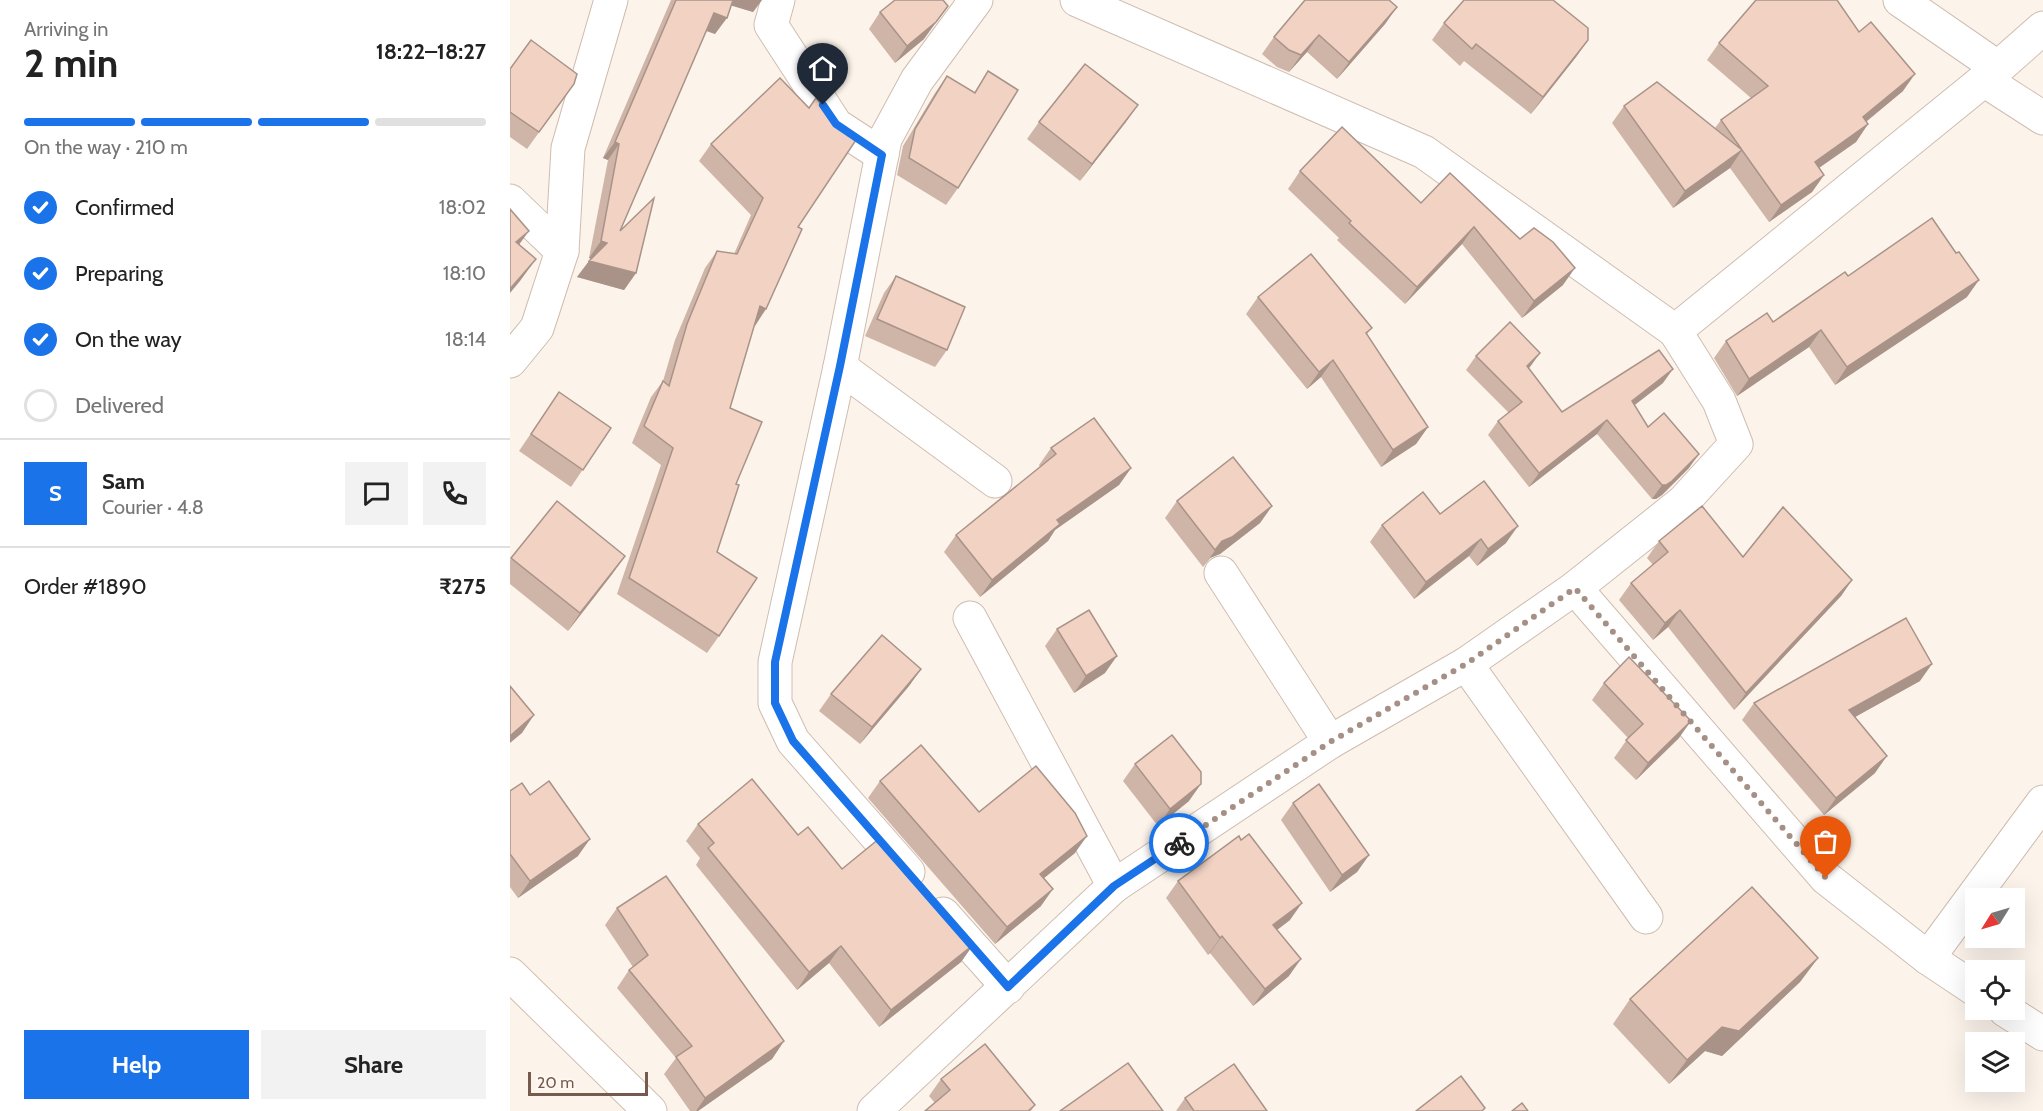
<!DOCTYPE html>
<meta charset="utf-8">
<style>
body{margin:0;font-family:Cabin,sans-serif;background:#f2f2f2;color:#222;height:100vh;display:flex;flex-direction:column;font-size:22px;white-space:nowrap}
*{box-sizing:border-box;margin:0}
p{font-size:20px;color:#767676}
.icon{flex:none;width:33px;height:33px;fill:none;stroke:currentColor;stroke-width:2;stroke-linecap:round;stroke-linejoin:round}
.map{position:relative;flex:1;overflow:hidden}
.sheet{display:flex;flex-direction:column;background:#fff;width:510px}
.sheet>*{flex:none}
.needle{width:39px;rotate:233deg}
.buttons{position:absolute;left:1455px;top:888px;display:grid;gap:12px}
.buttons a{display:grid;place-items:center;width:60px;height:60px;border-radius:0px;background:#fff;box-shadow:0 6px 24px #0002;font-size:30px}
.scale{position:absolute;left:18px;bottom:15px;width:120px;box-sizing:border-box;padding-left:6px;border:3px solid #775a4e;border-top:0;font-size:16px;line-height:21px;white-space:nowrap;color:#775a4e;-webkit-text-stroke:4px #fff8f1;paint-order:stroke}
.pin{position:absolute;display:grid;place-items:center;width:51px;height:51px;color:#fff;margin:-62px -26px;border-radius:50% 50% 50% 0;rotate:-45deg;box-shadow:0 0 6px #0007}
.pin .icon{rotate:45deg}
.courier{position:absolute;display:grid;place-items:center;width:60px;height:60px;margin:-30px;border:4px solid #1a73e8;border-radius:50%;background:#fff;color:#222;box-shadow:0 2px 8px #0007}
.summary em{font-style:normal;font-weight:700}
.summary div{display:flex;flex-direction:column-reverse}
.summary{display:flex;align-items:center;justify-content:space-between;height:102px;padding:0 24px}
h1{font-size:39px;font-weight:700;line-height:45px}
.bar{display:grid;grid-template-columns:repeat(4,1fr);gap:9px 6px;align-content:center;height:72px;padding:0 24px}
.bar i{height:8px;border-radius:4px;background:#e0e0e0}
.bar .current{background:#1a73e8}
.bar p{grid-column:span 4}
.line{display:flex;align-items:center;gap:15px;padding:0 24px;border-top:2px solid #e0e0e0}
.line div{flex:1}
.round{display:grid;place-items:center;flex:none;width:63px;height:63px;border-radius:0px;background:#f2f2f2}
ol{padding:0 24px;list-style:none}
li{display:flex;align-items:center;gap:18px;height:66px}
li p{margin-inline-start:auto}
li .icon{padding:6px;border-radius:50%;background:#1a73e8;color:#fff;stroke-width:4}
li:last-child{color:#767676}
li i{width:33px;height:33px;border:3px solid #e0e0e0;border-radius:50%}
.primary-button{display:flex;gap:12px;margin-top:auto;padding:12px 24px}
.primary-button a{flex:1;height:69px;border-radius:0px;background:#1a73e8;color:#fff;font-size:24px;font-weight:700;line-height:69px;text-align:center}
.primary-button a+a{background:#f2f2f2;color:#222}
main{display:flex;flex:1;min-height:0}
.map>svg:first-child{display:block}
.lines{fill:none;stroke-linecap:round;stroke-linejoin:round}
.minor-casing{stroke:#cfbcb0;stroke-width:35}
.secondary-casing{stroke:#d4bdb0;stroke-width:35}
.minor{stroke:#fff;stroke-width:33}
.secondary{stroke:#fff;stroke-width:33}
.wall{fill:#cfb5a8}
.shaded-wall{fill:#a99388}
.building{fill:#f1d2c3;stroke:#a99388;stroke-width:1.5}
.done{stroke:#a69085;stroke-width:6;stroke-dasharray:0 10.8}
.route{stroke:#1a73e8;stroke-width:8}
</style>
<main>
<section class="sheet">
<div class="summary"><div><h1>2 min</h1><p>Arriving in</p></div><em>18:22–18:27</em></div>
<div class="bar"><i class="current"></i><i class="current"></i><i class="current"></i><i></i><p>On the way · 210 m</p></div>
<ol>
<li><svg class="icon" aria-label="check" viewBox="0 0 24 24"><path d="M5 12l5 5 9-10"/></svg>Confirmed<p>18:02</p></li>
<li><svg class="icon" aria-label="check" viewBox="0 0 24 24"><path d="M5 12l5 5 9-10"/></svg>Preparing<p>18:10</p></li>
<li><svg class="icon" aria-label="check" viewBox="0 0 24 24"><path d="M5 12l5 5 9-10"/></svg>On the way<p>18:14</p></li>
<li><i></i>Delivered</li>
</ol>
<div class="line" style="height:108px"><b class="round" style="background:#1a73e8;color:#fff">S</b><div><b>Sam</b><p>Courier · 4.8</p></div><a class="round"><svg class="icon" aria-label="chat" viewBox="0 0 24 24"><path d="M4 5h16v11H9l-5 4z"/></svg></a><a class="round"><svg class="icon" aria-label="phone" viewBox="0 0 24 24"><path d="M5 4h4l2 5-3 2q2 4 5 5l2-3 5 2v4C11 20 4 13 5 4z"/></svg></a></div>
<div class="line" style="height:78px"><div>Order #1890</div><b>₹275</b></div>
<div class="primary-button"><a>Help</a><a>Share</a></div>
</section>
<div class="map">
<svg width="1533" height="1111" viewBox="0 0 1533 1111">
<rect width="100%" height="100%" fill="#fcf4eb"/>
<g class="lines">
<defs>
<g id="minor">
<path d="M268 0 261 25 326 125 372 155"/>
<path d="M567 0 914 152 1165 331"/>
<path d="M1390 0 1487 67"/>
<path d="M1474 80 1533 118"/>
<path d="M0 201 52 251"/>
<path d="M0 361 27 328 52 251 58 148 101 0"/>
<path d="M330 367 485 481"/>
<path d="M711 573 820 742"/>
<path d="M1065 588 1316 878 1418 958 1466 990"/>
<path d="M460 618 604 886"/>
<path d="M956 664 1136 917"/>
<path d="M398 872 283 741 265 703V662L330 367 375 139 407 80 466 0"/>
<path d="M433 914 498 987"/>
<path d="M1418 958 1533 802"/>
<path d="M1495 1010 1533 1034"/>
<path d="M364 1111 604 886 820 742 956 664 1065 588 1173 502 1226 444 1209 401 1165 331 1474 80 1533 28"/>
</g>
<path id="secondary" d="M0 974 140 1111"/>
</defs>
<use href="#minor" class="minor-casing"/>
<use href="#secondary" class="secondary-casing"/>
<use href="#minor" class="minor"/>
<use href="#secondary" class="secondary"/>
</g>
<g class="wall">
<path d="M161 0H252L243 12 221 5 205 34 196 31 110 231 126 273 114 290 67 277 81 259 79 258 98 160 93 158Z"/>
<path d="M887 7 875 24 827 79 797 52 779 72 767 67 752 54 764 37Z"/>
<path d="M370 12 414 39 385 63 359 29Z"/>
<path d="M934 23 1078 40 1066 57 1021 114 954 61 950 66 922 40Z"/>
<path d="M1349 32 1393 91 1356 122 1358 124 1346 142 1309 168 1314 175 1302 192 1259 222 1220 168 1163 208 1102 123 1114 106 1205 128 1211 120 1241 98 1197 60 1209 43Z"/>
<path d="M0 69 64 84 17 149 0 137Z"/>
<path d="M478 71 448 188 436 205 387 175 393 146 425 93 437 76 464 93Z"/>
<path d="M628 105 570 181 517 139 529 122Z"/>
<path d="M201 144 288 227 244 326 220 408 226 484 207 552 209 636 197 653 107 594 151 465 122 443 141 397 153 381 165 340 195 268 207 251 224 254 241 215 189 161Z"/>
<path d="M790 171 911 203 940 173 1053 285 1012 318 952 244 895 304 827 240 829 238 778 189Z"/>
<path d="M386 276 437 350 425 367 355 336 374 293Z"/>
<path d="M1338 276 1457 297 1325 385 1299 347 1227 396 1204 358 1216 341 1263 322Z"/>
<path d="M748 297 862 328 857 334 918 427 906 444 871 467 811 377 797 389 736 314Z"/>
<path d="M1030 353 1018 368 1052 412 1153 383 1124 405 1138 427 1179 468 1152 495 1146 499H1142L1087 434 1019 487 978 435 988 421 999 413 956 370 966 356Z"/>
<path d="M49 392 101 428 61 487 9 451Z"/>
<path d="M541 448 621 468 609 485 545 530 538 541 470 597 434 552 446 535 530 467 529 465Z"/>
<path d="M47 501 103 573 58 631 0 584V560Z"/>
<path d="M667 501 762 506 750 523 710 554 700 558 693 567 655 518Z"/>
<path d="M930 514 996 543 967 566 959 556 904 599 860 542 872 525Z"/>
<path d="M1149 541 1233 557 1342 580 1331 596 1224 710 1158 627 1143 640 1109 600 1121 583 1143 565 1137 558Z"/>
<path d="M547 629 595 673 564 693 535 646Z"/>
<path d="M411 669 399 686 350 744 309 711 321 694Z"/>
<path d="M1410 681 1345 717 1365 773 1314 815 1232 720 1244 703Z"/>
<path d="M1094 683 1169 738 1126 780 1104 758 1118 738 1082 700Z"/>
<path d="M625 764 679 801 648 826 613 781Z"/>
<path d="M370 781 469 812 565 853 534 878 531 906 485 944 358 798Z"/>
<path d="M0 791 20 795 68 856 8 898 0 887Z"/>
<path d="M783 803 859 855 847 872 820 892 771 820Z"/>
<path d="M188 824 288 835 332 869 463 945 451 962 369 1027 319 963 287 990 186 865 190 858 176 841Z"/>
<path d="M668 881 780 920 767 930 779 976 743 1006 700 953 698 955 656 898Z"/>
<path d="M107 908 274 1041 262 1059 188 1111H180L154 1074 166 1058 107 988 119 970 123 967 95 925Z"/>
<path d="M1308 958 1290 982 1212 1056 1195 1051 1159 1084 1103 1024 1120 999Z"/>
<path d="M431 1079 525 1105 521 1111H415L425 1103 419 1096Z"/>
<path d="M675 1098 757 1111H666Z"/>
</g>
<g class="shaded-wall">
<path d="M219 0H252L243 12 216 4Z"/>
<path d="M438 6 414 39 385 63 397 46Z"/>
<path d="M887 7 875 24 827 79 839 62Z"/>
<path d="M204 13 217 18 205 34 192 29Z"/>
<path d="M809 35 797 52 779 72 791 55Z"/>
<path d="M1078 40 1066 57 1021 114 1033 97Z"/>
<path d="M1405 74 1393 91 1341 134 1353 117Z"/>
<path d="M628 105 616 122 570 181 582 164Z"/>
<path d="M1358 124 1346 142 1293 179 1305 162Z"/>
<path d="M105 142 109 144 98 160 93 158Z"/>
<path d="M1232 150 1220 168 1163 208 1175 191Z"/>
<path d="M1314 175 1302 192 1259 222 1271 205Z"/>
<path d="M964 227 952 244 895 304 907 287Z"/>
<path d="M19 231 3 253 6 242Z"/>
<path d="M91 241 97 243 86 260 79 258Z"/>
<path d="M26 259 10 281 0 293V289Z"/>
<path d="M79 261 126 273 114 290 67 277Z"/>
<path d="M1065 268 1053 285 1012 318 1024 301Z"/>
<path d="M1469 280 1457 297 1325 385 1337 367Z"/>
<path d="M250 306 256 309 245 326 238 323Z"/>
<path d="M1311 330 1299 347 1227 396 1239 379Z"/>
<path d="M1030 353 1020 367 1007 380 1017 366Z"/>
<path d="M823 360 811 377 797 389 809 372Z"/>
<path d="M1163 369 1153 383 1112 415 1122 401Z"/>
<path d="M1097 420 1087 434 1019 487 1029 473Z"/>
<path d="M918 427 906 444 871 467 883 450Z"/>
<path d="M1189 454 1179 468 1152 495 1146 499H1142L1152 485Z"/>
<path d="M621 468 609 485 545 530 538 541 470 597 482 580 547 520Z"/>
<path d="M762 506 750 523 710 554 700 558 693 567 712 541Z"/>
<path d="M1008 526 996 543 967 566 978 549Z"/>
<path d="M971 539 959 556 904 599 916 582Z"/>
<path d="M115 556 103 573 58 631 70 613Z"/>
<path d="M1342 580 1331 596 1224 710 1236 693Z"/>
<path d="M1170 610 1158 627 1143 640 1155 623Z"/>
<path d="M607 656 595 673 564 693 576 676Z"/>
<path d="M1422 664 1410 681 1327 727 1339 710Z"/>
<path d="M411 669 399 686 350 744 362 727Z"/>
<path d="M24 715 12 733 0 743V736Z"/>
<path d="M1181 721 1169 738 1126 780 1138 763Z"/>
<path d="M1377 756 1365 773 1314 815 1326 798Z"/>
<path d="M691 784 679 801 648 826 660 809Z"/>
<path d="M577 836 565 853 518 891 530 874Z"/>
<path d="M80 839 68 856 8 898 20 881Z"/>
<path d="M859 855 847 872 820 892 832 875Z"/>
<path d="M543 889 531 906 485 944 497 927Z"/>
<path d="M792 903 780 920 751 942 763 925Z"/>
<path d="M712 936 700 953 698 955 710 938Z"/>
<path d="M463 945 451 962 369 1027 381 1010Z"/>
<path d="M331 946 319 963 287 990 299 972Z"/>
<path d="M1308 958 1290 982 1212 1056 1195 1051 1159 1084 1177 1060 1212 1027Z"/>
<path d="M791 959 779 976 743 1006 755 989Z"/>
<path d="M274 1041 262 1059 188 1111H186L195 1098Z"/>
</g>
<g class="building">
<path d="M166 0H223L217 18 204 13 110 231 144 198 126 273 79 261 97 243 91 241 109 144 105 142Z"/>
<path d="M385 0H433L438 6 426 22 397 46 370 12Z"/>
<path d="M795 0H879L887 7 839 62 809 35 791 55 779 50 764 37Z"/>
<path d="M954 0H1043L1078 28V40L1033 97 966 44 962 49 934 23Z"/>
<path d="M1246 0H1327L1349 32 1361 22 1405 74 1353 117 1358 124 1305 162 1314 175 1271 205 1232 150 1175 191 1114 106 1147 82 1232 150 1211 120 1258 86 1209 43Z"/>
<path d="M21 40 67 74 64 84 29 132 0 112V69Z"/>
<path d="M575 64 628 105 582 164 529 122Z"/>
<path d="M478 71 508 90 448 188 399 158 405 129 437 76 465 93Z"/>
<path d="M270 78 299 108 306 98 327 124 348 137 288 227 292 229 256 309 250 306 220 408 252 422 226 484 229 485 207 552 247 578 209 636 119 578 163 448 134 426 153 381 159 386 177 324 207 251 227 254 253 198 201 144Z"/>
<path d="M832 127 911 203 940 173 1010 239 1024 228 1043 242 1065 268 1024 301 964 227 907 287 839 223 841 221 790 171Z"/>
<path d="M0 209 19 231 6 242 26 259 0 289Z"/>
<path d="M1422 218 1446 253 1449 252 1469 280 1337 367 1311 330 1239 379 1216 341 1257 313 1263 322 1335 272 1338 276Z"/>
<path d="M801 254 862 328 856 333 918 427 883 450 823 360 809 372 748 297Z"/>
<path d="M386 276 455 307 437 350 367 319Z"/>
<path d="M1000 322 1030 353 1017 366 1052 412 1149 350 1163 369 1122 401 1138 427 1154 413 1189 454 1162 481 1156 485H1152L1097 420 1029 473 988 421 1012 402 966 356Z"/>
<path d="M49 392 101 428 73 470 21 434Z"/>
<path d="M584 418 621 468 547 520 550 524 482 580 446 535 546 454 541 448Z"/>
<path d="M723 457 762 506 722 537 712 541 705 550 667 501Z"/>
<path d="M974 481 1008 526 978 549 971 539 916 582 872 525 913 492 930 514Z"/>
<path d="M47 501 115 556 70 613 1 558Z"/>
<path d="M1192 506 1233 557 1273 507 1342 580 1236 693 1170 610 1155 623 1121 583 1158 552 1149 541Z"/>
<path d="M579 610 607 656 576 676 547 629Z"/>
<path d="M1396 618 1422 664 1339 710 1377 756 1326 798 1244 703Z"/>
<path d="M372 635 411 669 362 727 321 694Z"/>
<path d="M1119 657 1181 721 1138 763 1116 740 1133 724 1094 683Z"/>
<path d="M0 686 24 715 0 736Z"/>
<path d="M662 735 691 772V784L660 809 625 764Z"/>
<path d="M411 745 469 812 526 766 565 813 577 836 530 874 543 889 497 927 370 781Z"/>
<path d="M242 779 288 835 298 827 332 869 370 838 463 945 381 1010 331 946 299 972 198 848 204 843 188 824Z"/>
<path d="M39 781 80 839 20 881 0 854V791L12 783 20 795Z"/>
<path d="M809 784 859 855 832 875 783 803Z"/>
<path d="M739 834 792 903 763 925 791 959 755 989 712 936 710 938 668 881 729 836 731 840Z"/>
<path d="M156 876 274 1041 195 1098 166 1057 182 1046 119 970 138 955 107 908Z"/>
<path d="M1242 887 1308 958 1229 1031 1212 1027 1177 1060 1120 999Z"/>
<path d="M475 1044 525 1105 518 1111H415L440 1090 431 1079Z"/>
<path d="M618 1063 653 1111H550Z"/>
<path d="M724 1064 757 1111H684L675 1098Z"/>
<path d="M951 1076 975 1108 972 1111H906Z"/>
<path d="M1012 1103 1018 1111H1002Z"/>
</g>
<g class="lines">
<path class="done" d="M669 843 820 742 956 664 1065 588 1316 878"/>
<path class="route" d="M313 105 326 124 372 155 330 366 265 662V703L283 741 498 987 604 886 669 843"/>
</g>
</svg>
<div class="buttons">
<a><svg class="needle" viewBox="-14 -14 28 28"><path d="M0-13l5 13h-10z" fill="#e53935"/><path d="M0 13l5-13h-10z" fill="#767676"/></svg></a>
<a><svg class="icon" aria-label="locate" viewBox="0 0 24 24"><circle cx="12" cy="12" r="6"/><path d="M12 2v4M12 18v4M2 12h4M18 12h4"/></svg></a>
<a><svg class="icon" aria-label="layers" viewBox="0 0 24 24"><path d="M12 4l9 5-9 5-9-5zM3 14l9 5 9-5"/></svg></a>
</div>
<div class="scale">20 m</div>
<div class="pin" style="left:1316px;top:878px;background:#ea580c"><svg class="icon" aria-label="bag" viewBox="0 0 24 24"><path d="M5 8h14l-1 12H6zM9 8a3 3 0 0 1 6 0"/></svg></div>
<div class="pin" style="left:313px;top:105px;background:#1f2937"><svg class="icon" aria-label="home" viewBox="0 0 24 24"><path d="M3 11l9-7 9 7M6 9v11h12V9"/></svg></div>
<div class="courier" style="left:669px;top:843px"><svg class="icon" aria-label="bike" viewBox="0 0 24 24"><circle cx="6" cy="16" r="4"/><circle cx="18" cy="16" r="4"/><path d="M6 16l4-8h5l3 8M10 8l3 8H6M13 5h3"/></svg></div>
</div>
</main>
